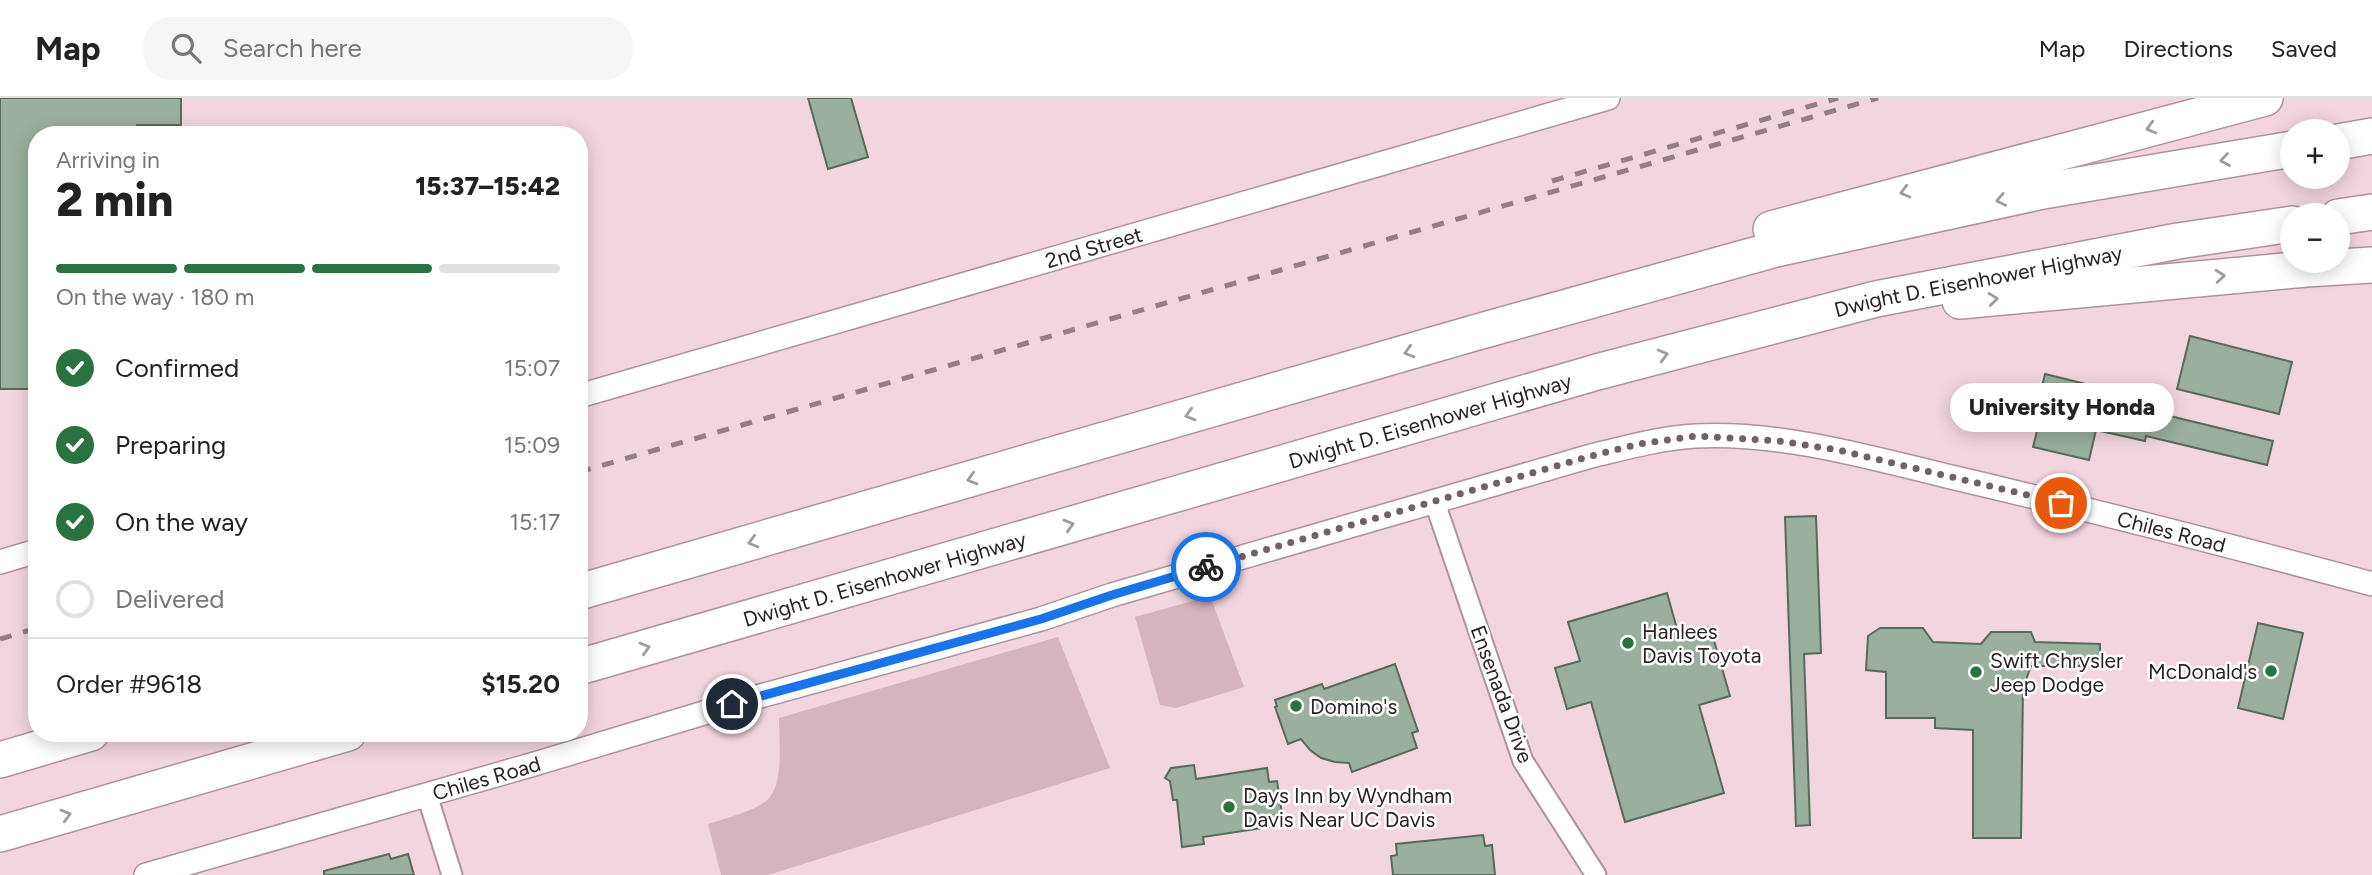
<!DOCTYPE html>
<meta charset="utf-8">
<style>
body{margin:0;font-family:Figtree,sans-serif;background:#f6f6f6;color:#222;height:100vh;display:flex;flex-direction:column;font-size:26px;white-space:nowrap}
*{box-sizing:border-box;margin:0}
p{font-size:23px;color:#767676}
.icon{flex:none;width:38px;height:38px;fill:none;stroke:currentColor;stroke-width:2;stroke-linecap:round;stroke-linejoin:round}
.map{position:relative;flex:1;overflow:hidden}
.drawer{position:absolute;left:28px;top:28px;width:560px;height:616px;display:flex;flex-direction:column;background:#fff;border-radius:28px;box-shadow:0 4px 18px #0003}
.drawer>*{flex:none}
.fabs{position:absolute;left:2280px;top:21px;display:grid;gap:14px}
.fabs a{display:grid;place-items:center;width:70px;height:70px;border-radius:50%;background:#fff;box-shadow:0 4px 18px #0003;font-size:35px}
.pin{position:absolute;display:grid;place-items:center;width:60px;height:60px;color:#fff;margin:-30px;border:4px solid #fff;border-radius:50%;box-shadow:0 2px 7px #0007}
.courier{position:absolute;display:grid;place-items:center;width:70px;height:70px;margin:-35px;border:5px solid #1a73e8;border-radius:50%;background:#fff;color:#222;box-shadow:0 2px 9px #0007}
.bubble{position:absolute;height:49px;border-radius:24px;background:#fff;box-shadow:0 4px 18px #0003;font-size:23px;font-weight:800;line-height:49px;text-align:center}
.head em{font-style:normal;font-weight:800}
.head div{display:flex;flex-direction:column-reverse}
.head{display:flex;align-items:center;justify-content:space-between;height:119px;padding:0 28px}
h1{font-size:46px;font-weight:800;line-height:52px}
.bar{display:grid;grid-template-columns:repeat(4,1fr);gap:10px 7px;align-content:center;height:84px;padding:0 28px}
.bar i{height:9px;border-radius:5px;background:#e0e0e0}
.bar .current{background:#2a723f}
.bar p{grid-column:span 4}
.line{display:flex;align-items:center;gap:18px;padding:0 28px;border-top:2px solid #e0e0e0}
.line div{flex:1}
ol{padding:0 28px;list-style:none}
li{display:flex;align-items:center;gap:21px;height:77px}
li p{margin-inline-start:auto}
li .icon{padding:7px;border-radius:50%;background:#2a723f;color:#fff;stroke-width:4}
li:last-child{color:#767676}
li i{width:38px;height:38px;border:4px solid #e0e0e0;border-radius:50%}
header{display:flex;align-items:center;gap:42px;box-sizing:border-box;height:98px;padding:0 35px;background:#fff;border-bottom:2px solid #e0e0e0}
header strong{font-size:33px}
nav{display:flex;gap:38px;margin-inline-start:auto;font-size:24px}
.search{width:490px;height:63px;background:#f6f6f6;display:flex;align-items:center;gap:18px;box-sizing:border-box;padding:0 24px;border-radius:28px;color:#767676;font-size:26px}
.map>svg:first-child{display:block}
.green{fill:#d6b4bf}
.building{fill:#9aaf9e;stroke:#576b5b;stroke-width:2}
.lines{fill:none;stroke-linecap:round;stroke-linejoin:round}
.minor-casing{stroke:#ae939c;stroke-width:23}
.tertiary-casing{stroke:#ae939c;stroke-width:26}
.motorway-casing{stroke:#ae939c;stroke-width:38}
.minor{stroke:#fff;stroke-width:19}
.tertiary{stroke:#fff;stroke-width:23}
.motorway{stroke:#fff;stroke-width:35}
.rail{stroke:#927e84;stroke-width:5;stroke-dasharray:12 12;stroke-linecap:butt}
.oneway{stroke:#a09c9d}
.done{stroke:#716166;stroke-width:7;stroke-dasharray:0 12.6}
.route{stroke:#1a73e8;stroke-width:9}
.poi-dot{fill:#2a723f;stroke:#fff;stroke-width:2.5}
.labels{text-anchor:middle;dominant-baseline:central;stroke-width:5;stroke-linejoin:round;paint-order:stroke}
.street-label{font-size:21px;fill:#2c2225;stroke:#fff}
.poi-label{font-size:21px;fill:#2c2225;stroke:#fff;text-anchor:start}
</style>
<header>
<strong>Map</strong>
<div class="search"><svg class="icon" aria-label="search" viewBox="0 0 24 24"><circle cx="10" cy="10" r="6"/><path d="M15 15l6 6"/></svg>Search here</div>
<nav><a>Map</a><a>Directions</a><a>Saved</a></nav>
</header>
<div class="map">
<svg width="2372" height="777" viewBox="0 0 2372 777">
<rect width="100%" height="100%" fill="#f2d5df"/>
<g class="green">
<path d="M1210 498 1244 589 1176 610 1160 607 1135 519Z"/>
<path d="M1058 539 1110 670 768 777H721L708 726C723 721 759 712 769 700 784 684 779 642 779 620Z"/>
</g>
<g class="building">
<path d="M0 0H181V27H137V37H37V291H0Z"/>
<path d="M808 0H851L868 59 828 71Z"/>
<path d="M2190 238 2292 264 2279 316 2177 291Z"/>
<path d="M2045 276 2143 300 2141 311 2273 343 2267 367 2146 338 2145 343 2096 332 2089 362 2033 349 2040 321 2022 316 2026 298 2039 301Z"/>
<path d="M1816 418 1821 555 1804 556 1810 727 1796 728 1785 419Z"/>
<path d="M1667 495 1679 538 1710 529 1730 598 1699 607 1724 695 1625 724 1591 604 1567 611 1555 570 1580 563 1568 524Z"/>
<path d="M2258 525 2303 535 2283 621 2238 610Z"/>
<path d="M1880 530H1923L1933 544 1981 546 1991 534H2031L2035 544 2100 546V568H2031L2023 590 2021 740H1973V632L1935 630V620H1886V574L1866 572 1868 538Z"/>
<path d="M1395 566 1418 633 1412 635 1417 650 1352 674 1349 665 1335 664 1321 660 1310 652 1301 641 1288 646 1275 609 1277 608 1275 602 1322 586 1324 591Z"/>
<path d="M1194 667 1196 681 1267 670 1269 684 1277 683 1282 716 1275 717 1276 728 1203 739 1204 746 1182 749 1177 702H1173L1170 683 1165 680 1171 670Z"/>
<path d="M1483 737 1485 748 1492 747 1495 777H1393L1391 758 1397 757 1396 746Z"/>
<path d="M389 756 391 761 408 756 414 777H324V773Z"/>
</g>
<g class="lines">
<defs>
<g id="minor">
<path d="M1434 402 1523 663 1596 777"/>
<path d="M427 697 452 777"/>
</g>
<g id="tertiary">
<path id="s1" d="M579 298 1608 0"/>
<path d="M0 464 37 453"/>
<path id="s2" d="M146 777 531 667 757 599 1041 521 1112 497 1591 358C1625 350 1660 340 1696 338 1782 334 1868 359 1951 379 2092 412 2232 448 2372 486"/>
</g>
<g id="motorway">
<path d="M2338 44 2372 38"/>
<path d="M2338 119 2372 114"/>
<path d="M1771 131 2265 0"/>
<path d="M1960 203 2306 171 2372 167"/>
<path d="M579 494 1474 235 1776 151 2043 93 2292 51"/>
<path id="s3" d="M579 569 1597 274 1876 201 2178 143 2292 126"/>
<path d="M0 662 91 635"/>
<path d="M0 736 348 635"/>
</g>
</defs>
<use href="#minor" class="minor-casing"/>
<use href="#tertiary" class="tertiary-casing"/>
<use href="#motorway" class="motorway-casing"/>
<use href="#minor" class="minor"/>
<use href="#tertiary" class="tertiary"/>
<use href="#motorway" class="motorway"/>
<g class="rail">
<path d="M1552 83 1838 0"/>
<path d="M579 374 1878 0"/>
<path d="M0 541 37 530"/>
</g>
</g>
<defs><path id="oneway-chevron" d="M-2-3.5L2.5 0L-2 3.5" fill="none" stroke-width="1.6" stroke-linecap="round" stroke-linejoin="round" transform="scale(1.75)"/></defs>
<g class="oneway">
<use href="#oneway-chevron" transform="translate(2151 30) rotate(165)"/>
<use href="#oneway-chevron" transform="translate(2225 62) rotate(171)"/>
<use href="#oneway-chevron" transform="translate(1905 94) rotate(165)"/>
<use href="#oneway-chevron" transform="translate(2001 102) rotate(168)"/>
<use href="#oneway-chevron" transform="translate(2220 178) rotate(-5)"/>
<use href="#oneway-chevron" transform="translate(1993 201) rotate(-7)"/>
<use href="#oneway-chevron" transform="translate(1409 254) rotate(164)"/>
<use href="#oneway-chevron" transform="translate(1663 257) rotate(-15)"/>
<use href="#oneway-chevron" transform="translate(1190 317) rotate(164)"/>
<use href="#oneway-chevron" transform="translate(972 381) rotate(164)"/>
<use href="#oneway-chevron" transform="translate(1069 427) rotate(-16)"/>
<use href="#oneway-chevron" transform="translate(753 444) rotate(164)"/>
<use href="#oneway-chevron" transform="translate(645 550) rotate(-16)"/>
<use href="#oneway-chevron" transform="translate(66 717) rotate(-16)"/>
</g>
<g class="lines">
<path class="done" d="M1206 469 1591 358 1639 346 1695 338 1779 343 1838 352 2061 405"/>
<path class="route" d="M732 606 1041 521 1112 497 1206 469"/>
</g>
<g class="poi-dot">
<circle cx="1628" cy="545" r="7"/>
<circle cx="2271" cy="573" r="7"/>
<circle cx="1976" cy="574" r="7"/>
<circle cx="1296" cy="608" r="7"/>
<circle cx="1229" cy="709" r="7"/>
</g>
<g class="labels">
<g class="street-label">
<text stroke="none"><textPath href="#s1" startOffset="536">2nd Street</textPath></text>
<text stroke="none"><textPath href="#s3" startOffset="1452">Dwight D. Eisenhower Highway</textPath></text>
<text stroke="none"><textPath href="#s3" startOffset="886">Dwight D. Eisenhower Highway</textPath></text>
<text stroke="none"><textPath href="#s2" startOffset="2098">Chiles Road</textPath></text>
<text stroke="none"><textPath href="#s3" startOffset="318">Dwight D. Eisenhower Highway</textPath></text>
<text transform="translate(1502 596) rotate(70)">Ensenada Drive</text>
<text stroke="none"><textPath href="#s2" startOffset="354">Chiles Road</textPath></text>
</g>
<g class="poi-label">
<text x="1642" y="533">Hanlees<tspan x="1642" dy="24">Davis Toyota</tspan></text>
<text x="1990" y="562">Swift Chrysler<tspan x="1990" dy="24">Jeep Dodge</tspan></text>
<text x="2257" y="573" text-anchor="end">McDonald's</text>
<text x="1310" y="608">Domino's</text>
<text x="1243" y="697">Days Inn by Wyndham<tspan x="1243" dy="24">Davis Near UC Davis</tspan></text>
</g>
</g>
</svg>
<div class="fabs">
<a>+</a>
<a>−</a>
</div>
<div class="pin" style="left:2061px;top:405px;background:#ea580c"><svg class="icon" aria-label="bag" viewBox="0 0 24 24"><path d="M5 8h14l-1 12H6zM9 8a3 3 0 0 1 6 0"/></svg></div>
<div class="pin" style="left:732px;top:606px;background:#1f2937"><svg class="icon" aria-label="home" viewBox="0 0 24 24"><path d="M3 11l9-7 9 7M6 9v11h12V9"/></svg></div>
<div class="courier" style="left:1206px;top:469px"><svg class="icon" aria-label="bike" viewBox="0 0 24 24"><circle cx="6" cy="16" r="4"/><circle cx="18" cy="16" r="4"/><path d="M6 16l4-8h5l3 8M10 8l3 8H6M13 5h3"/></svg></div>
<div class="bubble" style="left:1950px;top:285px;width:224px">University Honda</div>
<section class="drawer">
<div class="head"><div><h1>2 min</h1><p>Arriving in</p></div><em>15:37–15:42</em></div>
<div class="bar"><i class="current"></i><i class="current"></i><i class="current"></i><i></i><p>On the way · 180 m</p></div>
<ol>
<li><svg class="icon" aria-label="check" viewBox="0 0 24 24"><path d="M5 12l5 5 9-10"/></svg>Confirmed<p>15:07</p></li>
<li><svg class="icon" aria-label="check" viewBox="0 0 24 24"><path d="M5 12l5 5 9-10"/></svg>Preparing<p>15:09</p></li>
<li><svg class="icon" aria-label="check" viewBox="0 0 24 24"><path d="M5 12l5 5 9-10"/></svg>On the way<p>15:17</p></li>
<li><i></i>Delivered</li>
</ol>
<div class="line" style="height:91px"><div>Order #9618</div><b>$15.20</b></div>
</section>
</div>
